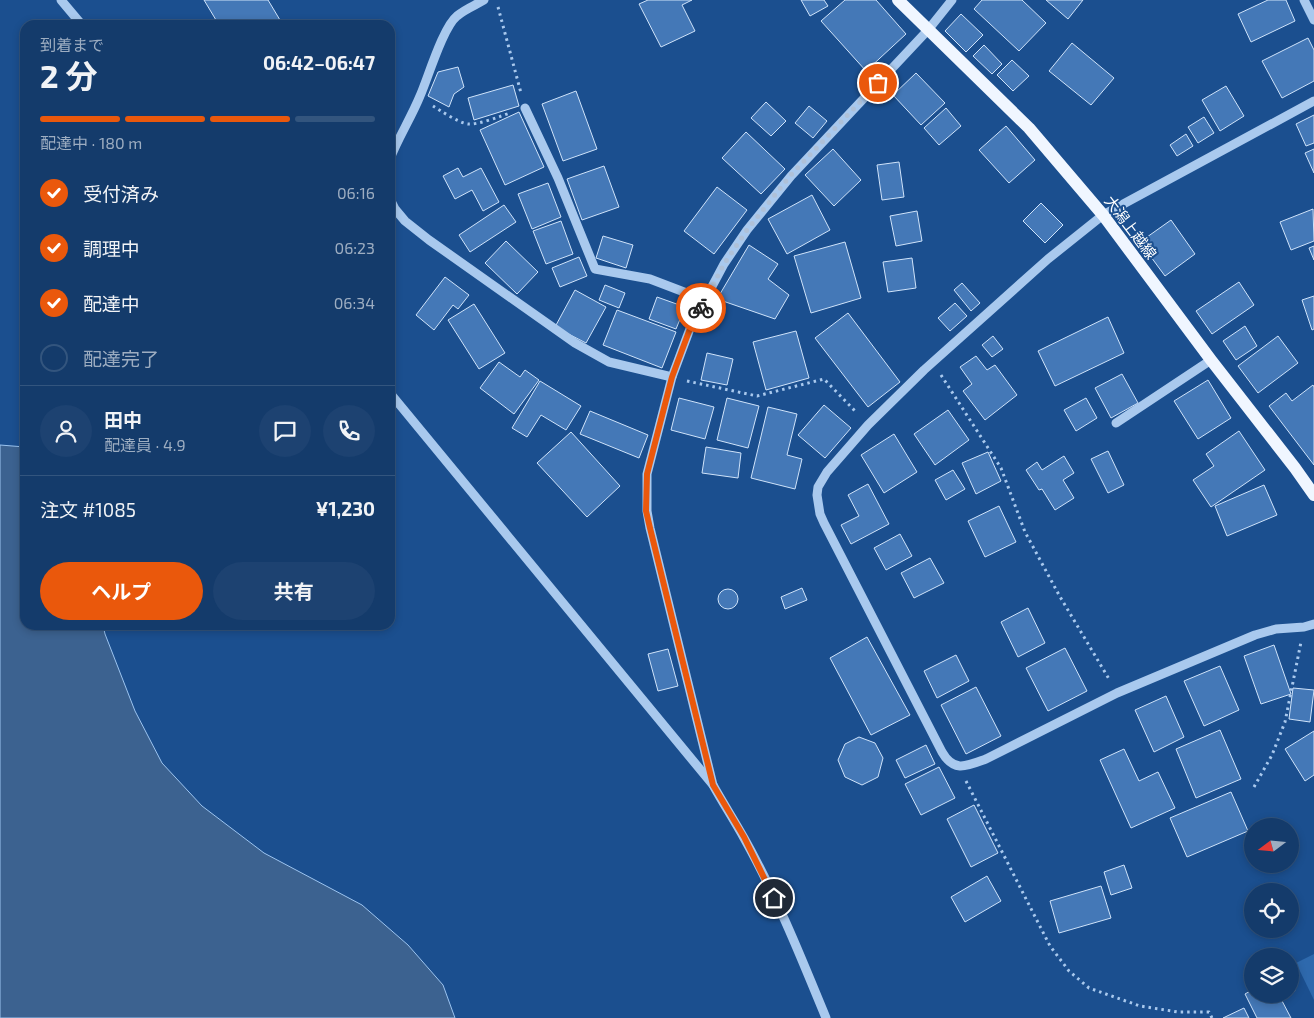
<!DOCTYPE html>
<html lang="ja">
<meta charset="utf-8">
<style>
body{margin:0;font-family:"Exo 2","Noto Sans JP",sans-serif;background:#1d4271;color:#f1f3f6;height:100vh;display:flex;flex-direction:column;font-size:19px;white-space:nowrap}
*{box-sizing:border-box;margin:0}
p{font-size:16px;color:#9dadc1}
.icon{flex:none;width:28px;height:28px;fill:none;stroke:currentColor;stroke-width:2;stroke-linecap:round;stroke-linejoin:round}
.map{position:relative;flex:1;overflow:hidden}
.sheet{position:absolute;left:20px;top:20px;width:375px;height:610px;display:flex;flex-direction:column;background:#143b6b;border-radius:15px;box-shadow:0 2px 8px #0003,0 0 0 1px #33557e}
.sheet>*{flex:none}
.needle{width:32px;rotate:254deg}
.controls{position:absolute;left:1244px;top:818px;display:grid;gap:10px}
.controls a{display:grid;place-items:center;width:55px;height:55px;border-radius:50%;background:#143b6b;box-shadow:0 2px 8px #0003,0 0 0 1px #33557e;font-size:25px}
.pin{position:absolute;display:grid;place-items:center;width:42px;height:42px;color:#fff;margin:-21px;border:2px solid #fff;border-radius:50%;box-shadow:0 1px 5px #0007}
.courier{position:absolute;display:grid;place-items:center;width:50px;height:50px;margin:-25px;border:4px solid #ea580c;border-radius:50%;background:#fff;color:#222;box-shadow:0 1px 6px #0007}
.overview em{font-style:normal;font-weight:700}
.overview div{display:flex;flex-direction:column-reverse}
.overview{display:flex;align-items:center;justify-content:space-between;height:85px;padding:0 20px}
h1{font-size:32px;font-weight:700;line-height:38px}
.bar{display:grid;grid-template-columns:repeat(4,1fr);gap:8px 5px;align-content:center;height:60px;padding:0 20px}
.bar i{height:6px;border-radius:4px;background:#33557e}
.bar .selected{background:#ea580c}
.bar p{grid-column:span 4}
.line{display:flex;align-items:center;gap:12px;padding:0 20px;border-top:1px solid #33557e}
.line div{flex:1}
.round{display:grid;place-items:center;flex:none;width:52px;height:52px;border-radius:26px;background:#1d4271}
ol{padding:0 20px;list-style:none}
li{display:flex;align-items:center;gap:15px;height:55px}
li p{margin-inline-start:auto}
li .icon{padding:5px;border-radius:50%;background:#ea580c;color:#fff;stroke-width:4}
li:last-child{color:#9dadc1}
li i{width:28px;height:28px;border:2px solid #33557e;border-radius:50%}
.action{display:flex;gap:10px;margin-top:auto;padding:10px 20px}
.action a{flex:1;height:58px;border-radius:30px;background:#ea580c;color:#fff;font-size:20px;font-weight:700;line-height:58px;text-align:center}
.action a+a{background:#1d4271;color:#f1f3f6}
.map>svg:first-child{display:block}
.green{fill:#2e69ad}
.water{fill:#3c6290;stroke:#9cc4f0}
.building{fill:#4478b7;stroke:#cfe3fa}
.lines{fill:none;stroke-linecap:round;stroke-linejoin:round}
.path{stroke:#a9c9ee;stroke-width:3;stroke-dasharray:2.5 4;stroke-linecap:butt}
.minor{stroke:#a9c9ee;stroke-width:9}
.major{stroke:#f0f6ff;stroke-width:12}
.done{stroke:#afc1d8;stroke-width:5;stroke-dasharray:0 9}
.route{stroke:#ea580c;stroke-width:6}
.labels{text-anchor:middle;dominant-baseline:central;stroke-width:4;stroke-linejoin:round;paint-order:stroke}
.street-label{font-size:15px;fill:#fff;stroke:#1b4f8f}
</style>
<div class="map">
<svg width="1314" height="1018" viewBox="0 0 1314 1018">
<rect width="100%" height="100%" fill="#1b4f8f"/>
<path class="green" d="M1314 954V1000L1296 963Z"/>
<path class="water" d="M0 445 25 447V625H103L105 634 135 711 162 763 202 806 264 853 362 905 408 945 443 985 455 1018H0Z"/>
<g class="building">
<path d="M204 0H268L283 25H219Z"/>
<path d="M648 0H692L682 5 695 31 661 47 639 4Z"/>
<path d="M801 0H824L828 6 810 16Z"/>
<path d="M845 0H876L906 34 866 71 821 21Z"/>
<path d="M982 0H1022L1046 23 1019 51 974 9Z"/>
<path d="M1046 0H1083L1068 19Z"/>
<path d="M1268 0H1286L1295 21 1251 42 1238 14Z"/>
<path d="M961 14 983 35 966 52 945 31Z"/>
<path d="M1308 38 1314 50V81L1282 98 1262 61Z"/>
<path d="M1072 43 1114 78 1091 105 1049 71Z"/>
<path d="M984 45 1002 64 992 74 973 56Z"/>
<path d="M1012 60 1029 76 1013 91 997 75Z"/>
<path d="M458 67 464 87 454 94 449 107 428 96 438 72Z"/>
<path d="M916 73 945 103 921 125 893 95Z"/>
<path d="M513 85 519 106 474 120 468 98Z"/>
<path d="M1226 86 1244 116 1220 131 1202 100Z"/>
<path d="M576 91 597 149 563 161 542 104Z"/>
<path d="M766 102 786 121 771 136 751 118Z"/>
<path d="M809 106 827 121 813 138 795 123Z"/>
<path d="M946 108 961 126 939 145 924 128Z"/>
<path d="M519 112 544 167 505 185 480 130Z"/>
<path d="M1314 115V143L1306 146 1296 124Z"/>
<path d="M1204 117 1214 133 1198 143 1188 127Z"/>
<path d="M1006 126 1035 160 1009 183 979 150Z"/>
<path d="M746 132 785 169 761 194 722 158Z"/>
<path d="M1186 134 1193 146 1177 156 1170 145Z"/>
<path d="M833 149 861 180 834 206 805 175Z"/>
<path d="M1314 149V173L1305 153Z"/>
<path d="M899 162 904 197 882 200 877 165Z"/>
<path d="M604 166 619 207 582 220 567 179Z"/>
<path d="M458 168 463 177 481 168 499 202 483 211 472 190 455 199 443 176Z"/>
<path d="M548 183 561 217 532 229 518 194Z"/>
<path d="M717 187 747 210 714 254 684 231Z"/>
<path d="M812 195 830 230 787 254 768 219Z"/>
<path d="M1041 203 1063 225 1045 243 1023 221Z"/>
<path d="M504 205 516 222 470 252 459 235Z"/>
<path d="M1313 209 1314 241 1291 250 1280 222Z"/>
<path d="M917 211 922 241 896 246 890 216Z"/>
<path d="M1171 220 1195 254 1165 276 1140 242Z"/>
<path d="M561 221 573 254 546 264 533 231Z"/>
<path d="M603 236 633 245 626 268 596 258Z"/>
<path d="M506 241 538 272 517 294 485 263Z"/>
<path d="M845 242 861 298 811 313 794 256Z"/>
<path d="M749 245 778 264 768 279 789 295 775 319 717 299Z"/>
<path d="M1314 246V260L1309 248Z"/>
<path d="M579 257 587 276 560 287 552 268Z"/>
<path d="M912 258 916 288 888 292 883 262Z"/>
<path d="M445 277 469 295 458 309 453 305 434 330 416 315Z"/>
<path d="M1239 282 1254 305 1212 334 1196 311Z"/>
<path d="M962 283 980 303 971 311 954 290Z"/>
<path d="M605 285 625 293 619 308 599 300Z"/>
<path d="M575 290 606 307 586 343 555 327Z"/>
<path d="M1314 296V329L1312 330 1302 300Z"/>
<path d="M657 297 685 307 676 329 649 319Z"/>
<path d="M955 303 967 316 950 331 938 318Z"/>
<path d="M474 304 505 353 479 369 448 320Z"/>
<path d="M617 310 676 332 662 368 603 345Z"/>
<path d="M848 313 900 382 868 407 815 338Z"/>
<path d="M1108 317 1124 353 1055 386 1038 351Z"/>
<path d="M1245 326 1257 346 1236 360 1223 341Z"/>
<path d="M796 331 809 378 766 390 753 342Z"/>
<path d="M993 336 1003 349 992 357 982 345Z"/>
<path d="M1278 336 1298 363 1258 393 1238 366Z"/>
<path d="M707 353 733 359 727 385 701 380Z"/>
<path d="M976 356 987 370 995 365 1017 395 985 420 963 391 972 384 960 367Z"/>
<path d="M499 362 520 377 525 370 539 380 514 414 480 388Z"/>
<path d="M1122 374 1138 403 1111 418 1095 388Z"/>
<path d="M1208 380 1231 418 1198 439 1174 401Z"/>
<path d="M540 381 581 406 566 430 541 415 527 437 512 428Z"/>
<path d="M1313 385 1314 387V465L1269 406 1286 393 1292 401Z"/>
<path d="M679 398 714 407 705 439 671 430Z"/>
<path d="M727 398 759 406 748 448 717 440Z"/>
<path d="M1086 398 1097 418 1076 431 1064 410Z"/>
<path d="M824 405 851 428 825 458 798 435Z"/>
<path d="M768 407 797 414 787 455 802 459 795 489 751 478Z"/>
<path d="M948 410 969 440 935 465 914 434Z"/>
<path d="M590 411 648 435 639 458 580 434Z"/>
<path d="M1239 431 1265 470 1211 507 1193 480 1214 466 1206 454Z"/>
<path d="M571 432 620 486 587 517 537 463Z"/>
<path d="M894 434 917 472 884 493 861 455Z"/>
<path d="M706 447 741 453 738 478 702 473Z"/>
<path d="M1108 451 1124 485 1108 493 1091 459Z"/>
<path d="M988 452 1001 481 976 494 962 463Z"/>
<path d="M1064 456 1074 473 1063 480 1074 498 1055 510 1042 489 1039 490 1026 470 1037 462 1042 470Z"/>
<path d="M953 470 965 489 946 500 935 480Z"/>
<path d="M868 484 889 524 851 544 841 525 859 516 848 495Z"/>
<path d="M1264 485 1277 515 1227 536 1215 506Z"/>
<path d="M999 506 1016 542 985 557 968 521Z"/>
<path d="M900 534 912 556 886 570 874 548Z"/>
<path d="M930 558 944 583 914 598 901 573Z"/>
<path d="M802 588 807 600 785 609 781 597Z"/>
<circle cx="728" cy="599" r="10"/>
<path d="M1028 608 1045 643 1018 657 1001 622Z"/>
<path d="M867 637 910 715 871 735 830 658Z"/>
<path d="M1274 645 1291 694 1261 704 1244 656Z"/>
<path d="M1065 648 1087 691 1048 711 1026 668Z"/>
<path d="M668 649 678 686 658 691 648 654Z"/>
<path d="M956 655 969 681 937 698 924 671Z"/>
<path d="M1220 666 1239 710 1204 726 1184 681Z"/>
<path d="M976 687 1001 736 966 754 941 705Z"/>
<path d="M1293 688 1314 690 1310 722 1289 719Z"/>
<path d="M1166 696 1184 737 1154 752 1135 710Z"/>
<path d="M1220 730 1241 779 1196 798 1176 749Z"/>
<path d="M1314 731V775L1305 781 1285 749Z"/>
<path d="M859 737 875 743 883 758 878 777 862 785 845 777 838 760 845 744Z"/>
<path d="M926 745 935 764 905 778 896 760Z"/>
<path d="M1124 749 1139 781 1158 772 1175 808 1131 828 1100 760Z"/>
<path d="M939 767 955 798 921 815 905 784Z"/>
<path d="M1231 792 1248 831 1187 857 1170 818Z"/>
<path d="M974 805 998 853 971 867 947 819Z"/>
<path d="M1124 865 1132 888 1111 895 1104 872Z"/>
<path d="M987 876 1001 901 965 922 951 897Z"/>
<path d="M1101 886 1111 918 1059 933 1050 901Z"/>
<path d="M1290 981 1295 991 1281 999 1291 1018H1257L1245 994 1252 990V994H1290Z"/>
<path d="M1244 1008 1249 1018H1223Z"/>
</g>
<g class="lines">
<g class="path">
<path d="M498 7 521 93"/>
<path d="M433 106C441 111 459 123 468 124 478 125 501 116 510 113"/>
<path d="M941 375 1001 468 1025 532 1059 595 1109 679"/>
<path d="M687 381 757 396 824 379 857 413"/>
<path d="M966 781 1050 946 1069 971 1089 988 1140 1006 1178 1012H1209L1212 1018"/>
<path d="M1254 787 1272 755 1285 722 1301 642"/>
</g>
<g class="minor">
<path d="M61 0 82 25"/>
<path d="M1304 0 1314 20"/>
<path d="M1314 101 1103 215 1048 259 924 370 868 425 827 472 818 487 817 495 820 514 824 523 942 752C954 773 967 766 986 759L1117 693 1255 635 1276 629 1304 627 1314 624"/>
<path d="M525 108 558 178 595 269 650 279 705 300"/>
<path d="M390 159C398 138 411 118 420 96 428 78 443 27 457 16 465 9 476 5 484 0"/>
<path d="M390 199 395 209 405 221 429 240 575 343 609 362 672 377"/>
<path d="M390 393 713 785C723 803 734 820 744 838 776 895 801 957 826 1018"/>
<path d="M1116 423 1211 360"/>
<path d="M713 785 650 528 647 511V474L672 377 691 326 724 264 747 230 791 176 928 30 952 0"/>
</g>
<path class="major" d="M898 0 1029 128 1103 215 1211 360 1295 468 1314 495"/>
</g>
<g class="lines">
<path class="done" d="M701 308 724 264 747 230 790 176 878 83"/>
<path class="route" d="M701 308 691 326 672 377 647 474 646 511 650 528 713 785 744 837 774 898"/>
</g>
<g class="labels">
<g class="street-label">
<text transform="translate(1131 227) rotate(53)">大潟上越線</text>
</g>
</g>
</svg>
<div class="controls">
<a><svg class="needle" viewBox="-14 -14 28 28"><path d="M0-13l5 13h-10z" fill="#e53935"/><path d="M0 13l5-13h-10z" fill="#9dadc1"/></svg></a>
<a><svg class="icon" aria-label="locate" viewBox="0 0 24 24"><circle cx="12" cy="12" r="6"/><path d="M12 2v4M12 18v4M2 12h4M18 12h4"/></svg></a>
<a><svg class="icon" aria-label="layers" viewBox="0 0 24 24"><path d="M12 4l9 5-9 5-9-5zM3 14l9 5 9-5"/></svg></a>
</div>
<div class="pin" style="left:878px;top:83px;background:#ea580c"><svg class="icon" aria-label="bag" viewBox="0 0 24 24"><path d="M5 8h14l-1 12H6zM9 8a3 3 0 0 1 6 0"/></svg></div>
<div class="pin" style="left:774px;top:898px;background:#1f2937"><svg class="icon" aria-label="home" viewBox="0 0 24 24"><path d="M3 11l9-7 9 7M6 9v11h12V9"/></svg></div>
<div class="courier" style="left:701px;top:308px"><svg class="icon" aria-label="bike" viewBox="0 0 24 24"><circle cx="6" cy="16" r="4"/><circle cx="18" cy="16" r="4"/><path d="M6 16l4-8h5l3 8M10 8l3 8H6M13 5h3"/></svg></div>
<section class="sheet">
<div class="overview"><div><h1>2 分</h1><p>到着まで</p></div><em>06:42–06:47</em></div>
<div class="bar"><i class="selected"></i><i class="selected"></i><i class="selected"></i><i></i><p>配達中 · 180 m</p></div>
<ol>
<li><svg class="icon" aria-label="check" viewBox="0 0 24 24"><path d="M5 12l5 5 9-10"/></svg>受付済み<p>06:16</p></li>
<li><svg class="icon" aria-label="check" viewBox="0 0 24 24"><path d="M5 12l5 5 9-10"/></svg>調理中<p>06:23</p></li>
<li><svg class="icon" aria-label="check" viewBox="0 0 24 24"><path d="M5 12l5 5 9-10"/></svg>配達中<p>06:34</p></li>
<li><i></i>配達完了</li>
</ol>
<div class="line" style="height:90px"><a class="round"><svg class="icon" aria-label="person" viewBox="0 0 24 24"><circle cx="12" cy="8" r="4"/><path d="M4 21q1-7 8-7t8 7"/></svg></a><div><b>田中</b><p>配達員 · 4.9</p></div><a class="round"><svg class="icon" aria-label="chat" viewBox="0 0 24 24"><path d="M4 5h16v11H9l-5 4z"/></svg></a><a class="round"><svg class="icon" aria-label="phone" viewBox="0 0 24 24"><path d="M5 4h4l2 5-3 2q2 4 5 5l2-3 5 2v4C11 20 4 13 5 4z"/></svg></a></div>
<div class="line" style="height:65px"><div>注文 #1085</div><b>¥1,230</b></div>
<div class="action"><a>ヘルプ</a><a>共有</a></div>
</section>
</div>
